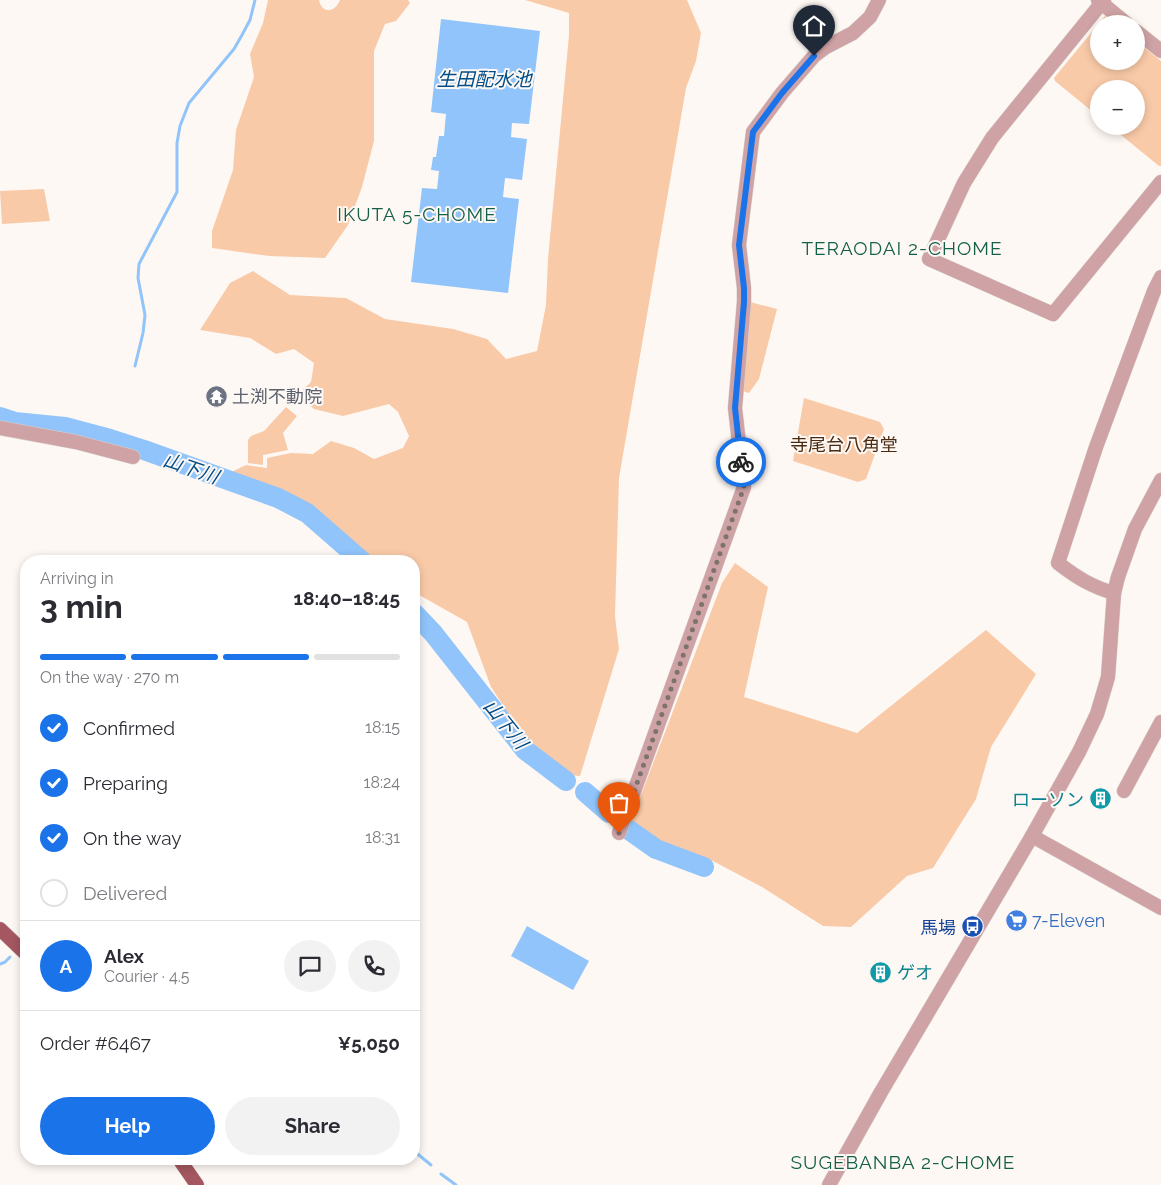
<!DOCTYPE html>
<meta charset="utf-8">
<style>
body{margin:0;font-family:Raleway,"Noto Sans JP",sans-serif;background:#f2f2f3;color:#2b2b33;height:100vh;display:flex;flex-direction:column;font-size:19px;white-space:nowrap}
*{box-sizing:border-box;margin:0}
p{font-size:16px;color:#7c7c81}
.icon{flex:none;width:28px;height:28px;fill:none;stroke:currentColor;stroke-width:2;stroke-linecap:round;stroke-linejoin:round}
.map{position:relative;flex:1;overflow:hidden}
.drawer{position:absolute;left:20px;top:555px;width:400px;height:610px;display:flex;flex-direction:column;background:#fff;border-radius:20px;box-shadow:0 2px 8px #0003}
.drawer>*{flex:none}
.controls{position:absolute;left:1090px;top:15px;display:grid;gap:10px}
.controls a{display:grid;place-items:center;width:55px;height:55px;border-radius:50%;background:#fff;box-shadow:0 2px 8px #0003;font-size:25px}
.pin{position:absolute;display:grid;place-items:center;width:42px;height:42px;color:#fff;margin:-51px -21px;border-radius:50% 50% 50% 0;rotate:-45deg;box-shadow:0 0 5px #0007}
.pin .icon{rotate:45deg}
.courier{position:absolute;display:grid;place-items:center;width:50px;height:50px;margin:-25px;border:4px solid #1a73e8;border-radius:50%;background:#fff;color:#222;box-shadow:0 1px 6px #0007}
.summary em{font-style:normal;font-weight:700}
.summary div{display:flex;flex-direction:column-reverse}
.summary{display:flex;align-items:center;justify-content:space-between;height:85px;padding:0 20px}
h1{font-size:32px;font-weight:700;line-height:38px}
.bar{display:grid;grid-template-columns:repeat(4,1fr);gap:8px 5px;align-content:center;height:60px;padding:0 20px}
.bar i{height:6px;border-radius:4px;background:#e1e1e2}
.bar .current{background:#1a73e8}
.bar p{grid-column:span 4}
.line{display:flex;align-items:center;gap:12px;padding:0 20px;border-top:1px solid #e1e1e2}
.line div{flex:1}
.round{display:grid;place-items:center;flex:none;width:52px;height:52px;border-radius:26px;background:#f2f2f3}
ol{padding:0 20px;list-style:none}
li{display:flex;align-items:center;gap:15px;height:55px}
li p{margin-inline-start:auto}
li .icon{padding:5px;border-radius:50%;background:#1a73e8;color:#fff;stroke-width:4}
li:last-child{color:#7c7c81}
li i{width:28px;height:28px;border:2px solid #e1e1e2;border-radius:50%}
.action{display:flex;gap:10px;margin-top:auto;padding:10px 20px}
.action a{flex:1;height:58px;border-radius:30px;background:#1a73e8;color:#fff;font-size:20px;font-weight:700;line-height:58px;text-align:center}
.action a+a{background:#f2f2f3;color:#2b2b33}
.map>svg:first-child{display:block}
.green{fill:#f9caa8}
.water{fill:#90c4fb}
.lines{fill:none;stroke-linecap:round;stroke-linejoin:round}
.stream{stroke:#90c4fb;stroke-width:3}
.river{stroke:#90c4fb;stroke-width:20}
.tertiary-casing{stroke:#dad3cf;stroke-width:15}
.primary-casing{stroke:#dad3cf;stroke-width:15}
.tertiary{stroke:#cfa2a5;stroke-width:14}
.primary{stroke:#a45760;stroke-width:14}
.done{stroke:#7d736d;stroke-width:5;stroke-dasharray:0 9}
.route{stroke:#1a73e8;stroke-width:6}
.labels{text-anchor:middle;dominant-baseline:central;stroke-width:4;stroke-linejoin:round;paint-order:stroke}
.worship-label{font-size:18px;fill:#5b616d;stroke:#fef8f4;text-anchor:start}
.park-label{font-size:18px;fill:#4a2b11;stroke:#fef8f4}
.culture-label{font-size:18px;fill:#0d838f;stroke:#fef8f4;text-anchor:end}
.shop-label{font-size:18px;fill:#366cbe;stroke:#fef8f4;text-anchor:start}
.transit-label{font-size:18px;fill:#164399;stroke:#fef8f4;text-anchor:end}
.water-label{font-size:19px;font-style:italic;fill:#004e89;stroke:#fef8f4}
.neighbourhood-label{font-size:19px;letter-spacing:1px;fill:#135f49;stroke:#fef8f4}
</style>
<div class="map">
<svg width="1161" height="1185" viewBox="0 0 1161 1185">
<rect width="100%" height="100%" fill="#fef8f4"/>
<g class="green">
<path d="M268 0H319C322 14 335 13 340 0H408L410 3 396 21 385 24 374 51V141L362 187 348 225 325 258 269 256 212 248V231L233 170 236 130 254 77 250 54 263 23Z"/>
<path d="M525 0H687L701 33 696 61 686 88 619 478 615 616 619 649 580 776 566 775 527 742 491 687 467 622 414 592V561H372C352 543 331 524 308 509 283 493 254 484 225 475L246 465 267 468V458L291 453 313 454 331 441 354 448 374 459 403 448 409 436 398 412 389 404 343 416 314 409 298 394 311 382 314 363 294 349 276 354 250 338 200 330 230 283 253 271 290 295 346 298 385 319 453 329 487 339 506 359 537 351 546 305 548 259 569 35V13Z"/>
<path d="M1105 16 1115 24H1099V61H1136V41L1161 61V166H1159L1110 126H1136V89H1099V117L1055 81 1054 78Z"/>
<path d="M44 189 50 221 2 224 0 191Z"/>
<path d="M750 302 777 309 759 379 749 393 743 391Z"/>
<path d="M804 398 880 422 884 429 866 479 858 482 793 461Z"/>
<path d="M286 407 297 416 283 433 288 450 263 455V465L248 463V440L251 436 264 431Z"/>
<path d="M735 563 768 587 744 697 857 733 986 630 1036 674 991 747 976 799 933 868 907 876 851 927 823 926 762 887 711 860 662 845 631 821 722 583Z"/>
</g>
<g class="water">
<path d="M441 19 540 31 529 124 512 123 511 137 527 139 522 180 505 178 503 197 519 199 508 293 411 282 422 188 437 189 439 171 431 170 433 157H436L439 136H444L446 114 431 112Z"/>
<path d="M527 926 589 961 573 990 511 956Z"/>
</g>
<g class="lines">
<g class="stream">
<path d="M135 366 143 333 145 315 138 278 139 264 177 192V143L180 126 189 103 234 49 242 35 250 20 255 0"/>
<path d="M0 964 5 962 10 957"/>
<path d="M414 1151 431 1165"/>
<path d="M441 1174 456 1185"/>
</g>
<g class="river">
<path d="M0 417 15 422 65 427 110 439 144 450 278 498 307 513 362 561"/>
<path d="M414 613 433 633 525 750 566 781"/>
<path d="M585 792 609 813"/>
<path d="M629 830 656 849 704 867"/>
</g>
<defs>
<g id="tertiary">
<path d="M1098 0 1127 24"/>
<path d="M1104 0 992 138 964 183 929 259 1053 314 1161 182"/>
<path d="M1136 31 1161 51"/>
<path d="M0 428 76 442 133 457"/>
<path d="M1114 593C1092 587 1076 577 1058 563L1096 447 1154 291 1161 277"/>
<path d="M1124 791 1161 722"/>
<path d="M619 833 744 487 735 408 744 302V288L739 245 753 132 782 93 814 56 826 47 853 33 870 17 879 0"/>
<path d="M1032 836 1161 908"/>
<path d="M829 1185 881 1092 1032 836 1079 752 1097 714 1108 677 1114 593 1118 577 1135 529 1161 480"/>
</g>
<g id="primary">
<path d="M0 929 26 954"/>
<path d="M179 1159 197 1185"/>
</g>
</defs>
<use href="#tertiary" class="tertiary-casing"/>
<use href="#primary" class="primary-casing"/>
<use href="#tertiary" class="tertiary"/>
<use href="#primary" class="primary"/>
</g>
<g class="lines">
<path class="done" d="M619 833 744 487 741 462"/>
<path class="route" d="M741 462 735 408 744 302V288L739 245 753 132 782 93 814 56"/>
</g>
<defs>
<symbol id="temple-disc" viewBox="-11 -11 22 22"><circle r="9.5" fill="#6b7280" stroke="#fef8f4"/><path d="M0-6L5-2H3V0L6.5 2.5H4V6H1.5V3h-3V6H-4V2.5H-6.5L-3 0V-2H-5Z" fill="#fff"/></symbol>
<symbol id="building-disc" viewBox="-11 -11 22 22"><circle r="9.5" fill="#0f9aa8" stroke="#fef8f4"/><path d="M-4-6H4V6H1V3H-1V6H-4ZM-2.5-4.3h1.7v1.8h-1.7ZM.8-4.3h1.7v1.8H.8ZM-2.5-1h1.7V.8h-1.7ZM.8-1h1.7V.8H.8Z" fill="#fff"/></symbol>
<symbol id="supermarket-disc" viewBox="-11 -11 22 22"><circle r="9.5" fill="#3f7fe0" stroke="#fef8f4"/><path d="M-6-5.5h2.5l.6 2H6L4.5 2H-2.5L-4.4-4H-6ZM-1.5 3.2a1.3 1.3 0 1 0 .1 0ZM3 3.2a1.3 1.3 0 1 0 .1 0Z" fill="#fff"/></symbol>
<symbol id="bus-disc" viewBox="-11 -11 22 22"><circle r="9.5" fill="#1a4fb4" stroke="#fef8f4"/><path d="M-5-6H5V4H4V6H2V4H-2V6H-4V4H-5ZM-3.5-4V0h7V-4ZM-3.5 1.2v1.5H-2V1.2ZM2 1.2v1.5H3.5V1.2Z" fill="#fff"/></symbol>
</defs>
<g fill-rule="evenodd">
<use href="#temple-disc" x="204" y="384" width="25" height="25"/>
<use href="#building-disc" x="1088" y="786" width="25" height="25"/>
<use href="#supermarket-disc" x="1004" y="908" width="25" height="25"/>
<use href="#bus-disc" x="960" y="914" width="25" height="25"/>
<use href="#building-disc" x="868" y="960" width="25" height="25"/>
</g>
<g class="labels">
<g class="worship-label">
<text x="232" y="396">土渕不動院</text>
</g>
<g class="park-label">
<text x="844" y="444">寺尾台八角堂</text>
</g>
<g class="culture-label">
<text x="1084" y="799">ローソン</text>
<text x="897" y="972" text-anchor="start">ゲオ</text>
</g>
<g class="shop-label">
<text x="1032" y="920">7-Eleven</text>
</g>
<g class="transit-label">
<text x="956" y="927">馬場</text>
</g>
<g class="water-label">
<text x="484" y="79">生田配水池</text>
<text transform="translate(191 468) rotate(19)">山下川</text>
<text transform="translate(506 724) rotate(51)">山下川</text>
</g>
<g class="neighbourhood-label">
<text x="417" y="214">IKUTA 5-CHOME</text>
<text x="902" y="248">TERAODAI 2-CHOME</text>
<text x="903" y="1162">SUGEBANBA 2-CHOME</text>
</g>
</g>
</svg>
<div class="controls">
<a>+</a>
<a>−</a>
</div>
<div class="pin" style="left:619px;top:833px;background:#ea580c"><svg class="icon" aria-label="bag" viewBox="0 0 24 24"><path d="M5 8h14l-1 12H6zM9 8a3 3 0 0 1 6 0"/></svg></div>
<div class="pin" style="left:814px;top:56px;background:#1f2937"><svg class="icon" aria-label="home" viewBox="0 0 24 24"><path d="M3 11l9-7 9 7M6 9v11h12V9"/></svg></div>
<div class="courier" style="left:741px;top:462px"><svg class="icon" aria-label="bike" viewBox="0 0 24 24"><circle cx="6" cy="16" r="4"/><circle cx="18" cy="16" r="4"/><path d="M6 16l4-8h5l3 8M10 8l3 8H6M13 5h3"/></svg></div>
<section class="drawer">
<div class="summary"><div><h1>3 min</h1><p>Arriving in</p></div><em>18:40–18:45</em></div>
<div class="bar"><i class="current"></i><i class="current"></i><i class="current"></i><i></i><p>On the way · 270 m</p></div>
<ol>
<li><svg class="icon" aria-label="check" viewBox="0 0 24 24"><path d="M5 12l5 5 9-10"/></svg>Confirmed<p>18:15</p></li>
<li><svg class="icon" aria-label="check" viewBox="0 0 24 24"><path d="M5 12l5 5 9-10"/></svg>Preparing<p>18:24</p></li>
<li><svg class="icon" aria-label="check" viewBox="0 0 24 24"><path d="M5 12l5 5 9-10"/></svg>On the way<p>18:31</p></li>
<li><i></i>Delivered</li>
</ol>
<div class="line" style="height:90px"><b class="round" style="background:#1a73e8;color:#fff">A</b><div><b>Alex</b><p>Courier · 4.5</p></div><a class="round"><svg class="icon" aria-label="chat" viewBox="0 0 24 24"><path d="M4 5h16v11H9l-5 4z"/></svg></a><a class="round"><svg class="icon" aria-label="phone" viewBox="0 0 24 24"><path d="M5 4h4l2 5-3 2q2 4 5 5l2-3 5 2v4C11 20 4 13 5 4z"/></svg></a></div>
<div class="line" style="height:65px"><div>Order #6467</div><b>¥5,050</b></div>
<div class="action"><a>Help</a><a>Share</a></div>
</section>
</div>
